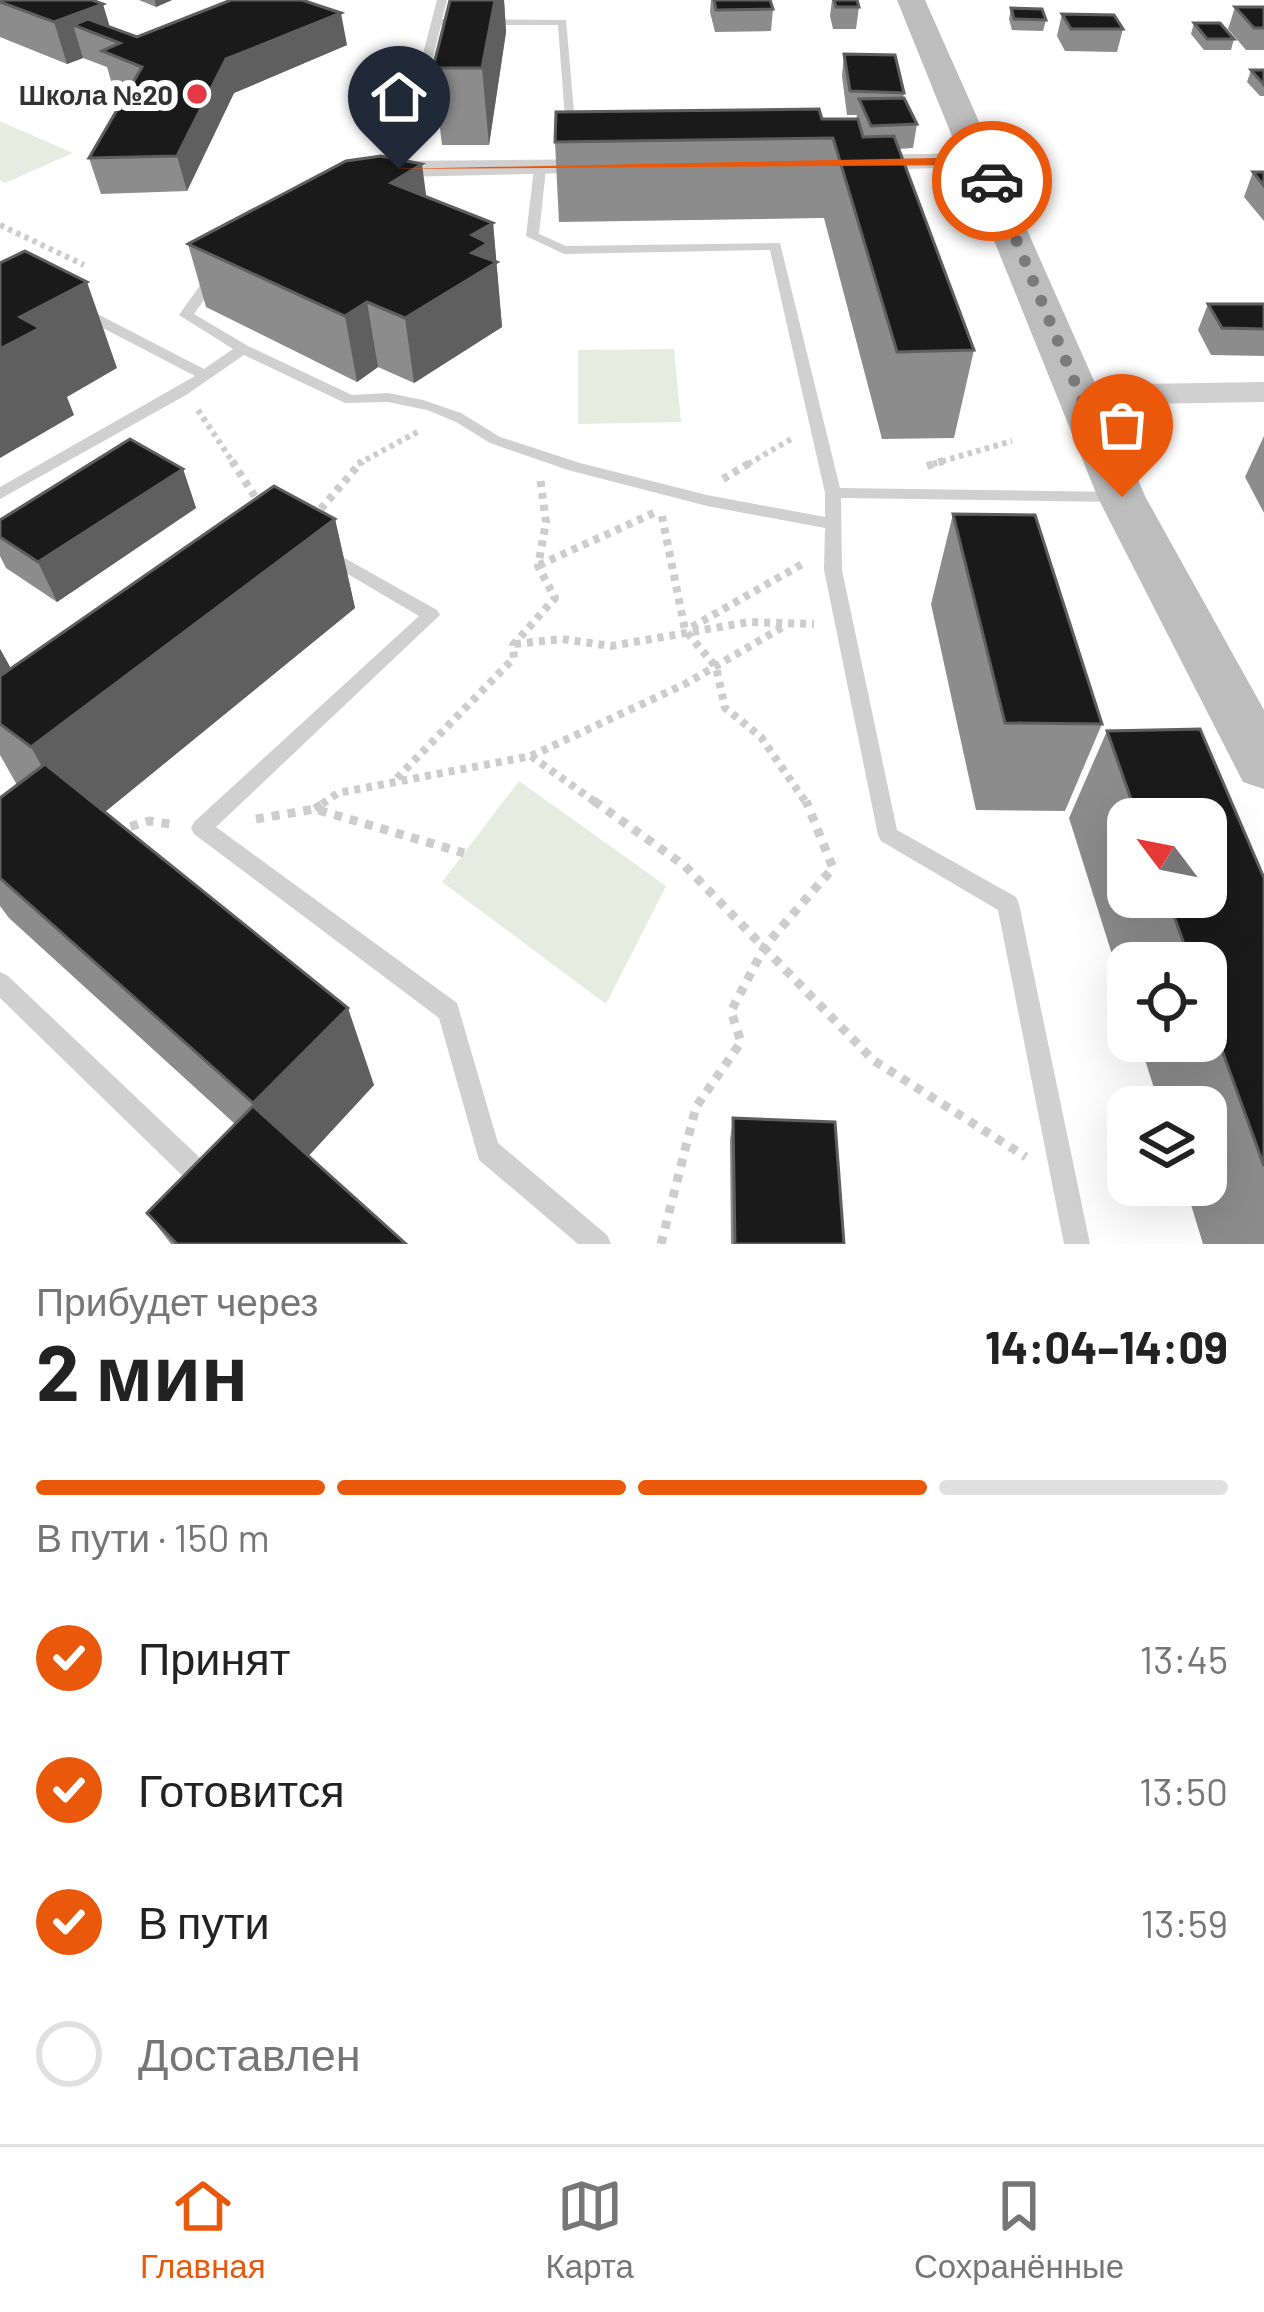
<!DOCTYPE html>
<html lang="ru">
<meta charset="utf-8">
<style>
body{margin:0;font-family:Barlow,sans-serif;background:#f2f2f2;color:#222;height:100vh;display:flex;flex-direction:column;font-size:45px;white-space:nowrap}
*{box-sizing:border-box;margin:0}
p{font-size:39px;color:#767676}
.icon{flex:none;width:66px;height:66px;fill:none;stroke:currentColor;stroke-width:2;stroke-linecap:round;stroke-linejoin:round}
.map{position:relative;height:1244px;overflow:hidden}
.side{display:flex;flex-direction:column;background:#fff;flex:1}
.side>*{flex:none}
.needle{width:78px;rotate:302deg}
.controls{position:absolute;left:1107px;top:798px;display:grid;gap:24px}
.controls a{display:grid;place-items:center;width:120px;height:120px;border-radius:24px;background:#fff;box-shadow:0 12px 48px #0002;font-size:60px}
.pin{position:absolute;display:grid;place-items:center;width:102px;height:102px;color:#fff;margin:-123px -51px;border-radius:50% 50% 50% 0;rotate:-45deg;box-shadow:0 0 12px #0007}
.pin .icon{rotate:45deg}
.courier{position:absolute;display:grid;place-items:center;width:120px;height:120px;margin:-60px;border:9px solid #ea580c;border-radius:50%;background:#fff;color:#222;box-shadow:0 3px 15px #0007}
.head em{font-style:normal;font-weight:700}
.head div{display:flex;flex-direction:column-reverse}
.head{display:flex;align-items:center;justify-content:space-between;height:204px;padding:0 36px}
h1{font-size:78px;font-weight:700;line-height:90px}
.bar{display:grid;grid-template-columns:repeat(4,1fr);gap:18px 12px;align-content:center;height:144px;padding:0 36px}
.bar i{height:15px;border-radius:9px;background:#e0e0e0}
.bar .active{background:#ea580c}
.bar p{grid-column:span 4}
ol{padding:0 36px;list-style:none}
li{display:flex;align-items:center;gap:36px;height:132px}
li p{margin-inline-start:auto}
li .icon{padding:12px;border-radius:50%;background:#ea580c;color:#fff;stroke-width:4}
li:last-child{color:#767676}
li i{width:66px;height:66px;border:6px solid #e0e0e0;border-radius:50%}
.tab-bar{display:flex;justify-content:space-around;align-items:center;height:168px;border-top:3px solid #e0e0e0;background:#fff;font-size:33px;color:#767676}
.tab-bar a{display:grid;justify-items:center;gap:6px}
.tab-bar .active{color:#ea580c}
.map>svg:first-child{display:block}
.green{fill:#e6ecdf}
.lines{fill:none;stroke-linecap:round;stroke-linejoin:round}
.path-far2{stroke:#cdcdcd;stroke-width:6;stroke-dasharray:4.5 4.5;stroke-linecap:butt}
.path-far1{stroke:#cdcdcd;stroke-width:8;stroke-dasharray:6 6;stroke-linecap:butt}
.path{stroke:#cdcdcd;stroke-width:9;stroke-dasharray:8 8;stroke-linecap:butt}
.lane{fill:#d0d0d0;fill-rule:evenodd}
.street{fill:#d0d0d0;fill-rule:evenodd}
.secondary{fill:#bdbdbd;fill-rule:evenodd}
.wall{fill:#8c8c8c;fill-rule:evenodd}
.shaded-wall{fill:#5f5f5f}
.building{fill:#1a1a1a;stroke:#5f5f5f;stroke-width:3}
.route{fill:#ea580c}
.done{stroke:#7a7a7a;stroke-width:12;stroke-dasharray:0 21.6}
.poi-dot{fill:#e63946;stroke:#fff;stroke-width:4.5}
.labels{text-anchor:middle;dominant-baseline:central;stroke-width:12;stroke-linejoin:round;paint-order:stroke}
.far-poi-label{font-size:27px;font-weight:bold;fill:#333;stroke:#fff;text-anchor:end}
</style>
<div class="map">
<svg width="1264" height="1244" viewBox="0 0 1264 1244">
<rect width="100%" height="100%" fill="#fff"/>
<g class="green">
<path d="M0 121 4 123 73 153 5 183 0 180Z"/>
<path d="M674 349 681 422 578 424V350Z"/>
<path d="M519 781 666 886 606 1004 442 882Z"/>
</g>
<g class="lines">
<g class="path-far2">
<path d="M0 225 84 265"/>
<path d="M198 410 234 464"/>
<path d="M358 464 421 430"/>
<path d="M748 464 793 438"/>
<path d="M933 464 1012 441"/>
</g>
<g class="path-far1">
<path d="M232 461 259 503"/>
<path d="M927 466 943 461"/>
<path d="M723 479 753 461"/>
<path d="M662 516 685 630 716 667 725 708 761 737 807 804"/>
<path d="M313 518 362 461"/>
<path d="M539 565 656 512"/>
<path d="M692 627 804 563"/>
<path d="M515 644 562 639 611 646 749 622 814 624"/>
<path d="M531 756 598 804"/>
<path d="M397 778 514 658 513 645 555 598 538 566 546 522 540 477"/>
<path d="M322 804 338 793 531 756 687 683 786 625"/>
</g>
<g class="path">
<path d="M594 801 685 866 873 1060 1026 1157"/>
<path d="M315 809 327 801"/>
<path d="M256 819 315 809 464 853"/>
<path d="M115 831 149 821 176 825"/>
<path d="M661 1244 696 1107 741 1042 731 1011 765 946 833 868 806 801"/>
</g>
<g class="lane">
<path d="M437 0H447L442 19 566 20 576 135 566 133 558 25H441L405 169 395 171 393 169Z"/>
<path d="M540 165 546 169 539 234 566 246 780 243 840 488 1117 492 1125 497 1117 502 841 498 842 570 897 830 1016 897 1019 904 1090 1244H1064L998 910 881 841 878 835 824 570 825 528 707 506 568 470 490 443 456 422 427 410 388 402 345 403 244 355 186 395 0 499V487L195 376 74 313V307H84L204 369 233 349 179 315 201 284 219 276 226 280 211 290 194 314 248 346 352 395 388 393 423 400 461 413 500 437 580 463 707 495 825 517V493L770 250 564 254 526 236 534 169Z"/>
<path d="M325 547 437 610 440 615 216 827 457 1003 498 1143 607 1235 611 1244H578L479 1160 439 1018 194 834 191 828 194 822 419 616 319 557 316 553Z"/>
<path d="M0 972 8 976 215 1172 219 1181 215 1190 206 1194 197 1190 0 998Z"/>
</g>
<g class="street">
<path d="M984 153 993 156V166L851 171 838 163 851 155Z"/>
<path d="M606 159 619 167 615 172 399 177 386 169 399 161Z"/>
<path d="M1264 382V402L1079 405 1063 395 1079 385Z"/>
</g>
<path class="secondary" d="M897 0H925L1146 498 1264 710V789L1243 782 1098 498Z"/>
</g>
<g class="wall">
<path d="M0 0 110 27 137 37 347 45 234 93 187 191 101 194 89 158 128 91 112 84 107 67 83 58 67 64 0 37Z"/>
<path d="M139 0H172L156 7Z"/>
<path d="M450 0H504L506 32 489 145H442L433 68Z"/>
<path d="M711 0H770L773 9 771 31 715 32 710 12Z"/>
<path d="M832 0H857L859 7 856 29H833L830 16Z"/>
<path d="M1235 7H1264V50H1246L1228 29Z"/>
<path d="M1011 8 1046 20 1043 31 1012 30 1009 19Z"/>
<path d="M1062 14 1123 29 1117 52 1065 51 1057 36Z"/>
<path d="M1194 23 1234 39 1231 50H1204L1191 34Z"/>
<path d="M844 54 904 93 903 98 917 124 913 148 898 149 974 350 954 438 882 439 824 218 559 222 555 142 822 119H856L857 115H847L842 76Z"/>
<path d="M1251 70H1264V96H1260L1247 82Z"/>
<path d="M1253 172H1264V221L1244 197Z"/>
<path d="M493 223 502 327 414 383 378 367 357 382 206 307 188 244Z"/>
<path d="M1208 304H1264V356L1211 355 1198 330Z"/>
<path d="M1264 436V513L1245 477Z"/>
<path d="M183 469 196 508 57 602 6 568 0 556V520Z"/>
<path d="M953 514 1102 724 1065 811 976 810 931 604Z"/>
<path d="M335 519 355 608 105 812 374 1085 308 1156 406 1244H171L147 1213 235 1124 9 918 0 906V798L17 785 0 755V649L11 669Z"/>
<path d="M1200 729 1264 878V1244H1203L1185 1185H1206V1107H1160L1139 1041H1206V963H1128V1005L1069 818 1107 731ZM1128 819H1206V897H1128Z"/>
<path d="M733 1118 844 1244H731L730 1140Z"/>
</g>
<g class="shaded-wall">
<path d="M155 0H172L156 7Z"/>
<path d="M495 0H504L506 32 489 145 482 68Z"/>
<path d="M103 4 114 41 73 25 83 58 67 64 54 22Z"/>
<path d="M341 13 347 45 234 93 187 191 177 156 226 59Z"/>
<path d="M422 164 430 225 391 183Z"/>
<path d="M493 223 502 327 414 383 405 318 472 235Z"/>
<path d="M87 282 117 368 67 397 74 415 0 458V349L20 317Z"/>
<path d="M367 302 378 367 357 382 345 316Z"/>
<path d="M183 469 196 508 57 602 38 562Z"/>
<path d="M335 519 355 608 79 833 31 747Z"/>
<path d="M0 649 19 683 0 696Z"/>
<path d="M348 1008 374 1085 291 1175 253 1103Z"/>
</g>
<g class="building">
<path d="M0 0H92L103 4 54 22 0 2Z"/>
<path d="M231 0H302L341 13 226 59 177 156 89 158 142 67 102 51 120 43 73 25 88 19 137 37Z"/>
<path d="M450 0H495L482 68H433Z"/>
<path d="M714 0H770L773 9 716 10Z"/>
<path d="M834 0H857L859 7H836Z"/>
<path d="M1235 7H1264V28H1254Z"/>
<path d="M1011 8 1042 9 1046 20 1014 19Z"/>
<path d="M1062 14 1114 15 1123 29H1071Z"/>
<path d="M1194 23H1220L1234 39H1207Z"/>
<path d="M844 54 895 55 904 93 850 91Z"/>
<path d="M1251 70H1264V85Z"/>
<path d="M904 98 917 124 871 126 859 99Z"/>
<path d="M819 109 822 119H858L863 137 894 136 974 350 897 352 833 138 555 142 556 112Z"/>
<path d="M381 156 422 164 391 183 493 223 472 235 488 243 472 253 497 262 405 318 367 302 345 316 188 244 346 161Z"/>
<path d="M1253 172H1264V186Z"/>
<path d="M25 251 87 282 20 317 40 328 0 349V263Z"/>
<path d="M1208 304H1264V329L1222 328Z"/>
<path d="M130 439 183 469 38 562 0 537V520Z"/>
<path d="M274 486 335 519 31 747 0 724V676Z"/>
<path d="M953 514 1035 515 1102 724 1005 723Z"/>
<path d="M1200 729 1264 878V1166L1206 1006V963H1191L1167 897H1206V819H1138L1107 731Z"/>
<path d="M45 764 348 1008 253 1103 0 878V798Z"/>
<path d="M253 1106 406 1244H177L147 1213Z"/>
<path d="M733 1118 835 1122 844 1244H735Z"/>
</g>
<path class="route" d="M984 157 996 184H987L979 165 392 169Z"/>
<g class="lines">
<path class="done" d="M992 181 1122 497"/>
</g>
<circle class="poi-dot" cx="197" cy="94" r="12"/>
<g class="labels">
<g class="far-poi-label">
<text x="173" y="94">Школа №20</text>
</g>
</g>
</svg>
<div class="controls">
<a><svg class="needle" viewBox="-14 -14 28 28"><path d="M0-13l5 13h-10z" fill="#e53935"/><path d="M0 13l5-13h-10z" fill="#767676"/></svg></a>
<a><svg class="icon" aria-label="locate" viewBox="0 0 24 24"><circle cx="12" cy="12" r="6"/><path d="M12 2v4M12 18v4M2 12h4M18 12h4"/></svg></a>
<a><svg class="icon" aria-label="layers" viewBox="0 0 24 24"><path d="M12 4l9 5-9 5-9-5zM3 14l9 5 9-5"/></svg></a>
</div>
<div class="pin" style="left:1122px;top:497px;background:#ea580c"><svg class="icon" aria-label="bag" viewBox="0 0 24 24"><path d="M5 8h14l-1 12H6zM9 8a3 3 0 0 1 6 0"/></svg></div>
<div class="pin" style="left:399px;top:169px;background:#1f2937"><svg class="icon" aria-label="home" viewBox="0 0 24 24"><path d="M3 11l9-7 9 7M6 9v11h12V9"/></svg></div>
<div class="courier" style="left:992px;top:181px"><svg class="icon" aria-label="car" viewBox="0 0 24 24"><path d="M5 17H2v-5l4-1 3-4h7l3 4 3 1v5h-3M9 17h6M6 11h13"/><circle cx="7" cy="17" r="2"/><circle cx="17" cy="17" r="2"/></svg></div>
</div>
<section class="side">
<div class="head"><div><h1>2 мин</h1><p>Прибудет через</p></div><em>14:04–14:09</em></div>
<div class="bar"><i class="active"></i><i class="active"></i><i class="active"></i><i></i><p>В пути · 150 m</p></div>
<ol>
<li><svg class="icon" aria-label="check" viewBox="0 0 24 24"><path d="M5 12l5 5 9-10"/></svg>Принят<p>13:45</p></li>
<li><svg class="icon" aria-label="check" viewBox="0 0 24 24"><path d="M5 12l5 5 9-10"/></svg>Готовится<p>13:50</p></li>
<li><svg class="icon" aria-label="check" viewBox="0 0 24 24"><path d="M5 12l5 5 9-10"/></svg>В пути<p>13:59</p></li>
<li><i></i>Доставлен</li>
</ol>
</section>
<nav class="tab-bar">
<a class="active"><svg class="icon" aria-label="home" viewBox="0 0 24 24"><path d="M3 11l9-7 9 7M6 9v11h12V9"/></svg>Главная</a>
<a><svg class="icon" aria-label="map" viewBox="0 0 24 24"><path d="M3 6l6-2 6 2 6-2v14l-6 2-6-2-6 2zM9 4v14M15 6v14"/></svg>Карта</a>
<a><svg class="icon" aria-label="saved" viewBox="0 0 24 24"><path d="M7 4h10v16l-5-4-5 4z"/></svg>Сохранённые</a>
</nav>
